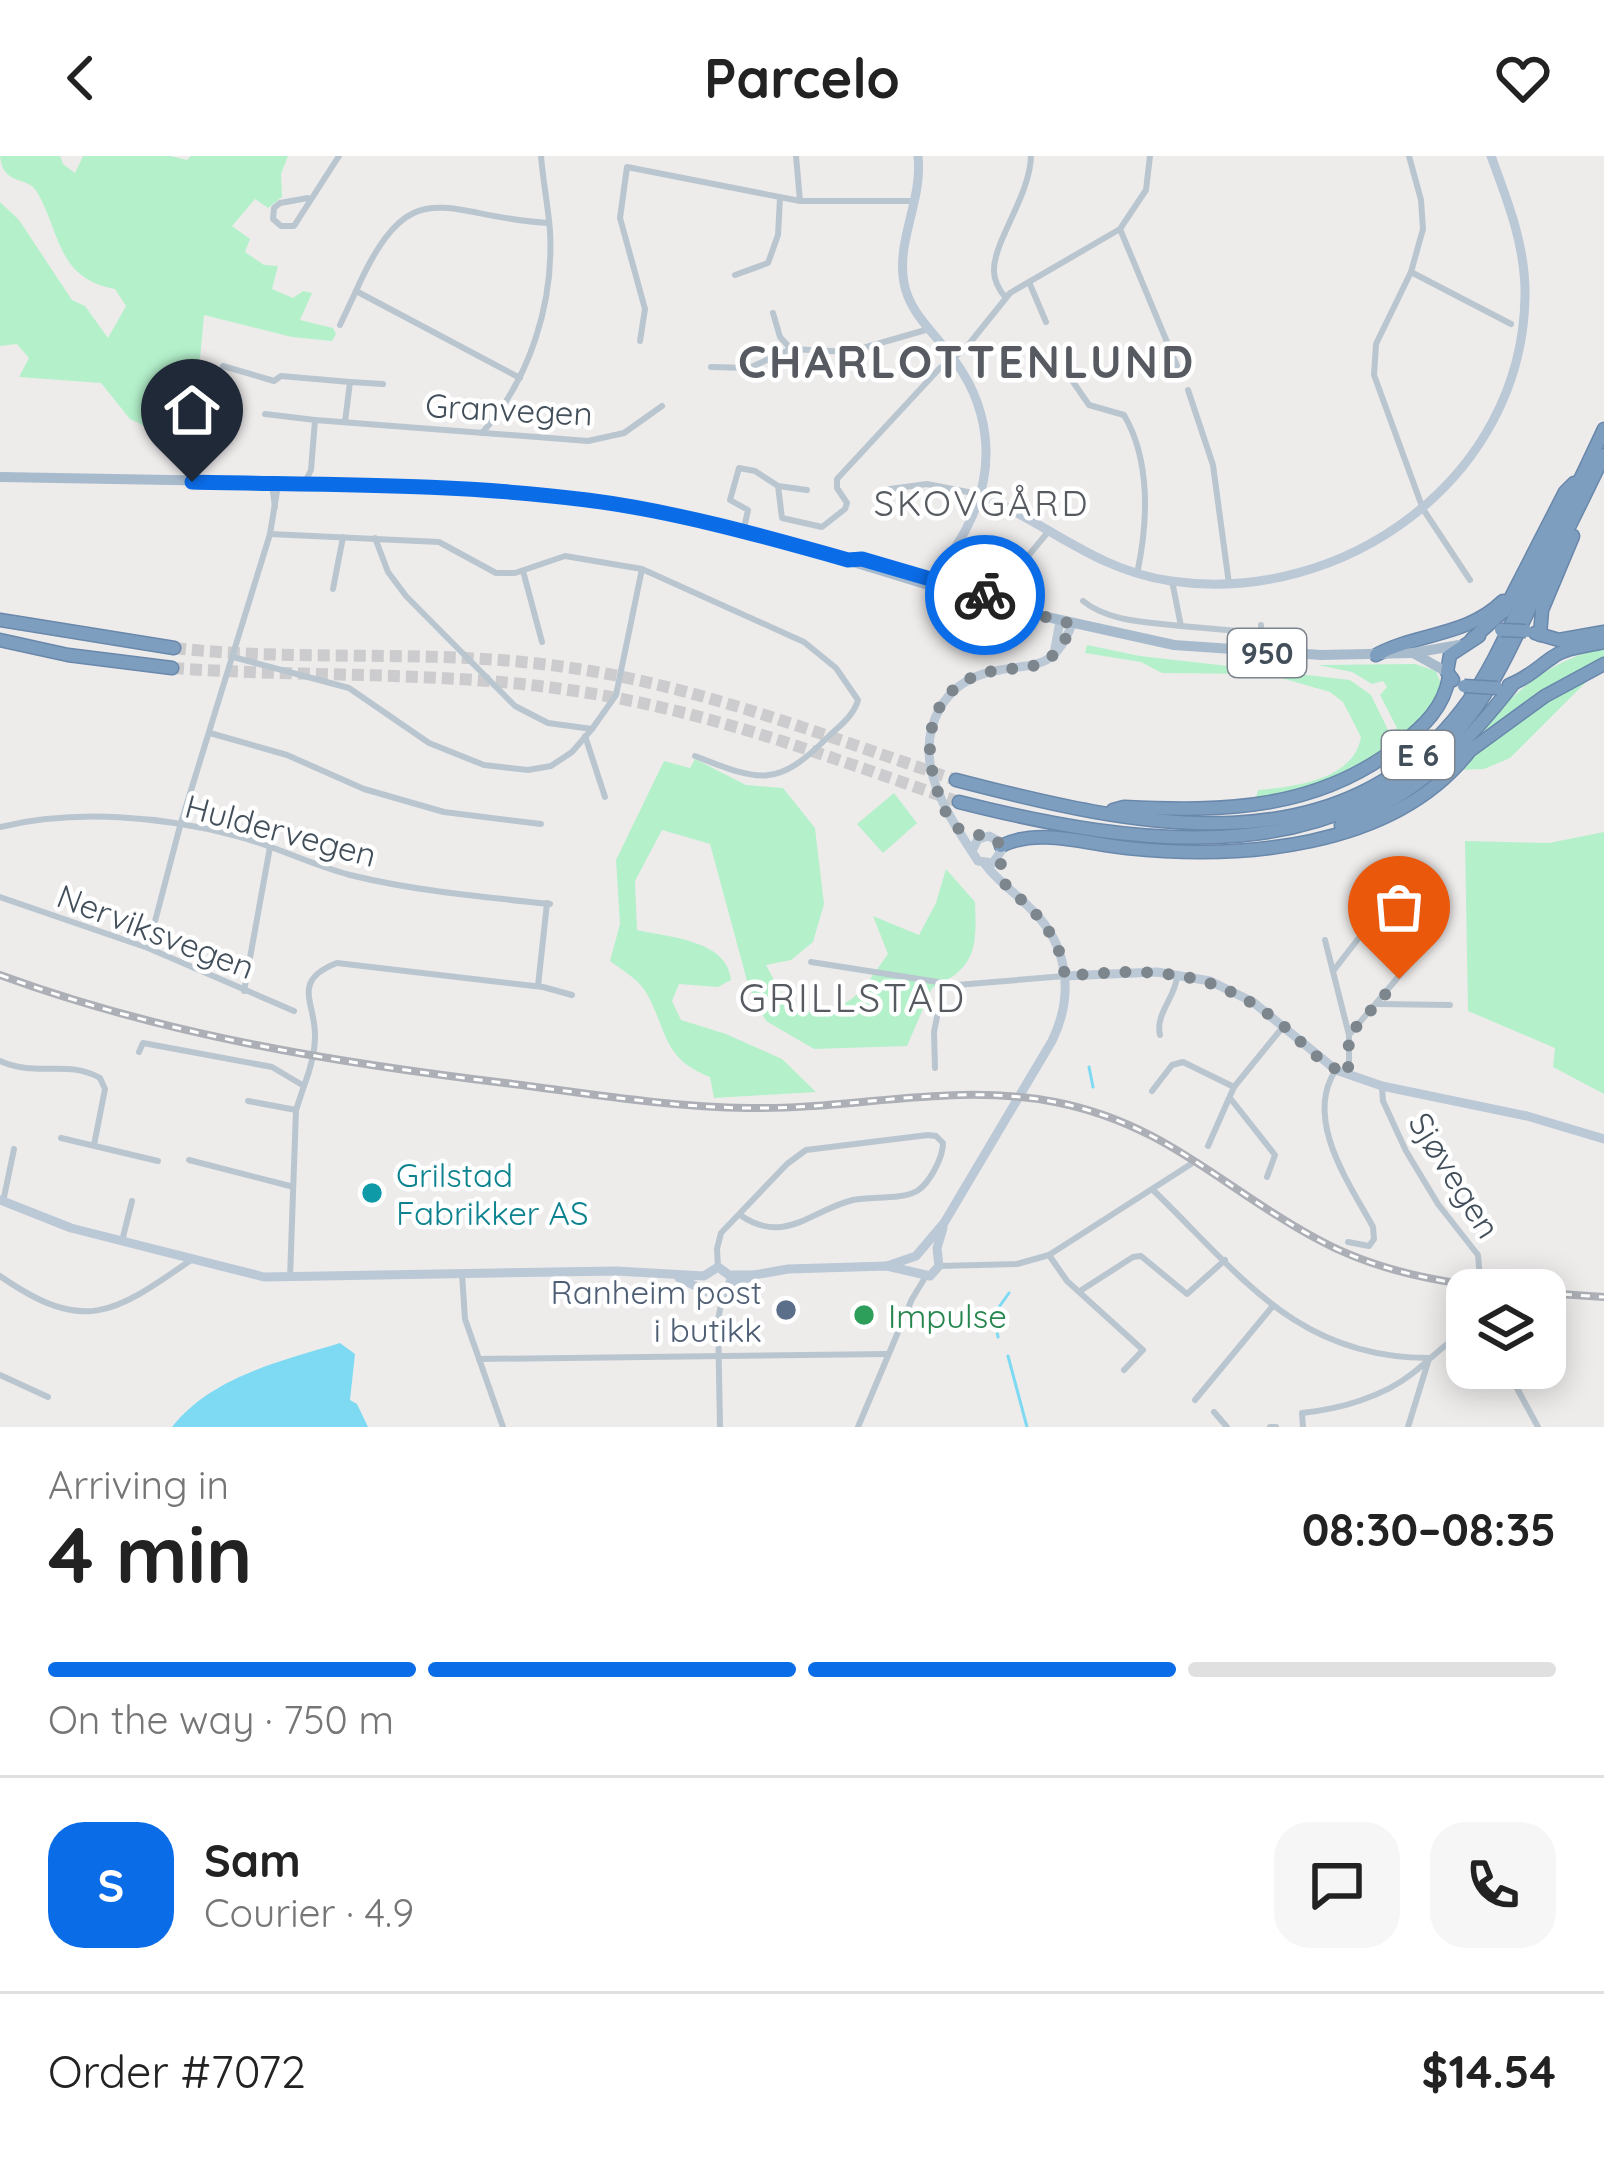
<!DOCTYPE html>
<meta charset="utf-8">
<style>
body{margin:0;font-family:Quicksand,sans-serif;background:#f6f6f6;color:#222;height:100vh;display:flex;flex-direction:column;font-size:45px;white-space:nowrap}
*{box-sizing:border-box;margin:0}
p{font-size:39px;color:#767676}
.icon{flex:none;width:66px;height:66px;fill:none;stroke:currentColor;stroke-width:2;stroke-linecap:round;stroke-linejoin:round}
.map{position:relative;height:1271px;overflow:hidden}
.details{display:flex;flex-direction:column;background:#fff;flex:1}
.details>*{flex:none}
.fabs{position:absolute;left:1446px;top:1113px;display:grid;gap:24px}
.fabs a{display:grid;place-items:center;width:120px;height:120px;border-radius:24px;background:#fff;box-shadow:0 6px 30px #0003;font-size:60px}
.pin{position:absolute;display:grid;place-items:center;width:102px;height:102px;color:#fff;margin:-123px -51px;border-radius:50% 50% 50% 0;rotate:-45deg;box-shadow:0 0 12px #0007}
.pin .icon{rotate:45deg}
.courier{position:absolute;display:grid;place-items:center;width:120px;height:120px;margin:-60px;border:9px solid #0b6ce8;border-radius:50%;background:#fff;color:#222;box-shadow:0 3px 15px #0007}
.head em{font-style:normal;font-weight:800}
.head div{display:flex;flex-direction:column-reverse}
.head{display:flex;align-items:center;justify-content:space-between;height:204px;padding:0 48px}
h1{font-size:78px;font-weight:800;line-height:90px}
.bar{display:grid;grid-template-columns:repeat(4,1fr);gap:18px 12px;align-content:center;height:144px;padding:0 48px}
.bar i{height:15px;border-radius:9px;background:#e0e0e0}
.bar .current{background:#0b6ce8}
.bar p{grid-column:span 4}
.line{display:flex;align-items:center;gap:30px;padding:0 48px;border-top:3px solid #e0e0e0}
.line div{flex:1}
.round{display:grid;place-items:center;flex:none;width:126px;height:126px;border-radius:36px;background:#f6f6f6}
header{display:flex;justify-content:space-between;align-items:center;height:156px;padding:0 48px;background:#fff;font-size:54px;font-weight:800}
.map>svg:first-child{display:block}
.green{fill:#b4f1cb}
.water{fill:#7ddaf2}
.lines{fill:none;stroke-linecap:round;stroke-linejoin:round}
.stream{stroke:#7ddaf2;stroke-width:3}
.highway-tunnel{stroke:#ccccce;stroke-width:12;stroke-dasharray:12 6;stroke-linecap:butt}
.highway-casing{stroke:#6988ab;stroke-width:15}
.street{stroke:#bac6cf;stroke-width:6}
.secondary{stroke:#bbc8d6;stroke-width:9}
.primary{stroke:#a8bbcd;stroke-width:10}
.highway{stroke:#7e9ebf;stroke-width:12}
.rail-casing{stroke:#acb0b6;stroke-width:8}
.rail{stroke:#fff;stroke-width:3;stroke-dasharray:9;stroke-linecap:butt}
.highway-bridge-casing{stroke:#6988ab;stroke-width:15;stroke-linecap:butt}
.highway-bridge{stroke:#7e9ebf;stroke-width:12}
.done{stroke:#7e868d;stroke-width:12;stroke-dasharray:0 21.6}
.route{stroke:#0b6ce8;stroke-width:15}
.culture-dot{fill:#0f9aa8;stroke:#fff;stroke-width:4.5}
.service-dot{fill:#5c6f8a;stroke:#fff;stroke-width:4.5}
.leisure-dot{fill:#2e9e5b;stroke:#fff;stroke-width:4.5}
.labels{text-anchor:middle;dominant-baseline:central;stroke-width:9;stroke-linejoin:round;paint-order:stroke}
.shield{fill:#fff;stroke:#7b848c;stroke-width:3}
.shield-label{font-size:30px;font-weight:bold;fill:#424f5a}
.street-label{font-size:33px;fill:#424f5a;stroke:#fff}
.culture-label{font-size:33px;fill:#0d838f;stroke:#fff;text-anchor:start}
.service-label{font-size:33px;fill:#4e5e75;stroke:#fff;text-anchor:end}
.leisure-label{font-size:33px;fill:#27864d;stroke:#fff;text-anchor:start}
.neighbourhood-label{font-size:36px;letter-spacing:3px;fill:#575b61;stroke:#fff}
.quarter-label{font-size:39px;letter-spacing:3px;fill:#575b61;stroke:#fff}
.district-label{font-size:45px;font-weight:bold;letter-spacing:3px;fill:#575b61;stroke:#fff}
</style>
<header><svg class="icon" aria-label="back" viewBox="0 0 24 24"><path d="M15 5l-7 7 7 7"/></svg>Parcelo<svg class="icon" aria-label="heart" viewBox="0 0 24 24"><path d="M12 20l-8-8c-3-5 5-10 8-4 3-6 11-1 8 4z"/></svg></header>
<div class="map">
<svg width="1604" height="1271" viewBox="0 0 1604 1271">
<rect width="100%" height="100%" fill="#eeebeb"/>
<g class="green">
<path d="M0 0H60L63 8 75 17 83 0H170L187 4 191 0H288L281 18 282 41 268 52 255 43 232 70 250 83 245 96 264 109 278 110 272 133 293 142 303 135 312 137 300 164 333 172 336 178 332 185 292 181 204 159 195 258 185 265 195 273 192 287 187 290 130 263 101 227 19 221 29 202 17 188 0 190V46L19 64 72 144 85 150 108 182 126 150 115 133C56 122 61 77 37 36 27 19 3 31 0 0Z"/>
<path d="M1087 489 1140 500 1350 524 1371 539 1390 578 1397 572 1380 539 1387 531 1383 525 1372 528 1352 516 1318 509 1415 508 1436 515 1441 528C1433 568 1364 609 1328 625 1306 635 1279 639 1255 646L1258 634C1293 631 1354 624 1361 581L1343 546 1330 536 1267 518 1162 517 1141 506 1085 497Z"/>
<path d="M1604 492V503L1528 545 1466 592C1506 544 1541 506 1604 492Z"/>
<path d="M1592 520 1510 602 1484 613 1456 614 1542 549Z"/>
<path d="M695 603 746 629 783 632 815 672 824 748 813 786 791 804 766 809 792 857C853 854 854 845 888 798L873 760 919 779 936 747 946 713 975 746C977 792 976 812 932 832L907 890 814 893 766 865 749 832 710 688 662 674 635 725 637 774C668 781 728 784 731 824L718 831 679 828 672 845 681 864 726 878 782 903 816 936 714 942 710 921C663 903 668 877 647 838 640 824 622 814 610 805L620 768 616 704 664 605 690 612Z"/>
<path d="M894 637 917 667 883 697 857 668Z"/>
<path d="M1604 676V938L1553 911 1555 892 1468 855 1465 685 1549 687Z"/>
</g>
<path class="water" d="M340 1187 355 1198 350 1244 357 1248 368 1271H172C212 1220 282 1205 340 1187Z"/>
<g class="lines">
<g class="stream">
<path d="M1089 911 1093 931"/>
<path d="M998 1181 994 1158 1009 1137"/>
<path d="M1008 1200 1027 1271"/>
</g>
<g class="highway-tunnel">
<path d="M174 492C299 506 425 493 550 509 690 526 822 579 956 624"/>
<path d="M172 512C309 522 447 514 582 536 713 556 835 603 959 646"/>
</g>
<defs>
<g id="highway">
<path d="M0 464 174 492"/>
<path d="M1535 477 1559 484 1604 476"/>
<path d="M1540 479 1542 454 1573 380"/>
<path d="M1472 483 1504 455 1565 336 1574 327"/>
<path d="M0 484 68 499 172 512"/>
<path d="M1376 499C1419 476 1466 481 1503 445"/>
<path d="M1453 524 1447 516 1450 499 1479 480"/>
<path d="M1509 529C1528 522 1538 511 1553 501 1567 491 1588 490 1604 486"/>
<path d="M1464 599 1545 540 1604 508"/>
<path d="M956 624C1133 670 1344 719 1469 544 1492 512 1508 474 1525 439 1551 384 1578 329 1604 273"/>
<path d="M959 646C1136 691 1352 722 1475 553 1500 518 1517 478 1536 439 1558 392 1582 346 1604 299"/>
<path d="M1113 654 1124 651C1224 656 1319 654 1401 588 1424 570 1444 551 1449 521"/>
<path d="M1341 669C1416 640 1466 589 1514 527"/>
<path d="M1001 690C1038 671 1087 688 1127 692 1239 704 1392 693 1468 597"/>
</g>
</defs>
<use href="#highway" class="highway-casing"/>
<g class="street">
<path d="M796 0 800 45"/>
<path d="M1409 0 1421 44 1423 73 1411 116 1376 188 1374 219 1423 353 1470 424"/>
<path d="M308 42 280 47 274 52 273 63 281 70H294L339 0"/>
<path d="M1120 73 1182 222"/>
<path d="M1411 116 1511 168"/>
<path d="M735 119 768 107 778 79 780 42"/>
<path d="M1029 126 1046 166"/>
<path d="M1006 142C999 134 994 125 994 115 993 86 1030 40 1031 0"/>
<path d="M773 157 780 181 791 193"/>
<path d="M340 169 356 135"/>
<path d="M640 185 645 153 620 62 627 11 800 45H913"/>
<path d="M223 210 274 225 281 220 350 226"/>
<path d="M711 211 749 212 791 193 849 196 929 173"/>
<path d="M1069 220 1089 249 1124 259C1151 305 1148 367 1137 418"/>
<path d="M520 222 356 135C412 9 444 62 549 67"/>
<path d="M1188 234 1213 309 1229 428"/>
<path d="M265 258 315 264"/>
<path d="M345 266 350 226 383 228"/>
<path d="M482 277C530 223 554 147 550 75 548 50 543 25 541 0"/>
<path d="M305 326 311 314 315 264 588 285 624 277 662 250"/>
<path d="M272 328 275 351"/>
<path d="M778 330 807 334"/>
<path d="M890 333 927 328 978 338"/>
<path d="M743 377 748 354 730 344 739 312 755 315 778 330 782 362 822 371 845 353 847 347 837 332V323L939 213 965 193 1010 137 1120 73 1146 34 1150 0"/>
<path d="M270 378 439 386 496 417H515L565 400 642 413 804 486 836 512 858 544C854 559 841 569 829 580 777 632 761 626 695 600"/>
<path d="M375 382 388 416 406 440 515 550 548 567 592 573 616 539 642 413"/>
<path d="M1028 400 1048 376"/>
<path d="M523 415 542 486"/>
<path d="M1172 425 1181 470 1261 477V469"/>
<path d="M333 433 343 381"/>
<path d="M1083 445C1109 466 1148 466 1181 470"/>
<path d="M233 501 349 532 429 587 484 609 528 614 551 610 572 596 592 573"/>
<path d="M210 577 287 599 364 633 444 656 541 668"/>
<path d="M585 580 605 641"/>
<path d="M0 671C76 653 162 660 237 680 275 690 311 709 350 719 415 735 483 741 550 748"/>
<path d="M0 741 148 792 294 855"/>
<path d="M1325 784 1349 879V918"/>
<path d="M148 792 180 670 270 378 278 329"/>
<path d="M811 806 957 829 1065 820"/>
<path d="M1334 814 1375 761"/>
<path d="M538 830 547 747"/>
<path d="M244 835 270 691"/>
<path d="M1378 848 1450 849"/>
<path d="M1160 879C1155 858 1175 842 1177 821"/>
<path d="M1349 879 1411 806 1428 723"/>
<path d="M139 896 143 887 272 911 304 930 296 954"/>
<path d="M0 905C38 922 67 903 100 922L105 933 94 989"/>
<path d="M935 912 934 876 944 827"/>
<path d="M1335 915C1304 964 1349 1027 1373 1071L1374 1083 1369 1090 1348 1086"/>
<path d="M304 930C310 914 315 897 315 881 316 847 290 825 337 807L543 831 572 839"/>
<path d="M1382 932 1383 945 1406 995 1438 1048 1478 1099 1481 1134"/>
<path d="M1152 935 1172 909 1183 906 1234 931"/>
<path d="M1230 942 1275 999 1267 1021"/>
<path d="M248 945 296 954 290 1122"/>
<path d="M61 982 158 1005"/>
<path d="M1208 990 1234 931 1282 872"/>
<path d="M189 1004 290 1030"/>
<path d="M1153 1034C1240 1118 1296 1202 1429 1202"/>
<path d="M3 1046 14 993"/>
<path d="M122 1085 132 1045"/>
<path d="M1049 1099 1067 1125 1143 1194 1124 1214"/>
<path d="M939 1110 1017 1108 1049 1099 1191 1008"/>
<path d="M718 1111 717 1093 721 1077 787 1008 806 994 928 979 936 980 943 987C943 1001 930 1027 917 1035 901 1044 871 1040 853 1044 811 1054 785 1090 740 1059"/>
<path d="M462 1118 465 1163 503 1271"/>
<path d="M0 1120C84 1178 112 1159 191 1104"/>
<path d="M1080 1135 1133 1101 1141 1100 1187 1138 1225 1104"/>
<path d="M479 1203 888 1198"/>
<path d="M1506 1212 1538 1271"/>
<path d="M0 1219 48 1241"/>
<path d="M1195 1244 1272 1151"/>
<path d="M1214 1256 1227 1271"/>
<path d="M720 1271 718 1163 723 1139"/>
<path d="M858 1271 912 1143 926 1120"/>
<path d="M1270 1271H1276"/>
<path d="M1303 1271 1302 1257C1340 1253 1383 1241 1413 1217 1432 1202 1446 1186 1467 1174"/>
<path d="M1408 1271 1428 1206"/>
</g>
<g class="secondary">
<path d="M918 0C923 44 896 84 904 127 909 155 932 175 948 196 990 247 998 310 968 369 959 389 945 404 935 423L937 433 945 426 951 408"/>
<path d="M981 339C1049 368 1095 414 1171 425 1344 450 1522 322 1525 141 1526 91 1508 46 1491 0"/>
<path d="M1054 498 1060 465"/>
<path d="M973 693 978 683 989 680 998 685 1001 695 993 707 978 705C950 661 909 607 940 552 950 535 964 524 983 518 1027 504 1052 522 1072 468"/>
<path d="M1065 820 1157 816 1210 825 1253 846 1336 914 1382 930 1527 960 1604 983"/>
<path d="M0 1044 71 1072 264 1121 616 1115 704 1120 718 1111 729 1119H754"/>
<path d="M887 1110 916 1100 944 1067 1052 885C1074 840 1069 790 1032 754 1016 737 998 726 985 708"/>
<path d="M679 1122 716 1140 726 1136 731 1124"/>
<path d="M731 1129 754 1119 788 1113 887 1110 930 1120 939 1110 937 1092 943 1072"/>
</g>
<g class="primary">
<path d="M0 321 285 326"/>
<path d="M278 328 460 333 592 344 692 364 847 404 862 403 1000 443 1019 454"/>
<path d="M850 405 997 450 1174 489 1321 499 1413 497 1459 489"/>
<path d="M1413 497 1447 516"/>
</g>
<use href="#highway" class="highway"/>
<defs>
<g id="rail">
<path d="M0 819C167 880 338 907 513 928 591 938 670 951 748 952 851 954 953 926 1055 946 1168 968 1224 1034 1319 1084 1378 1116 1444 1127 1510 1134"/>
<path d="M1545 1137 1604 1141"/>
</g>
</defs>
<use href="#rail" class="rail-casing"/>
<use href="#rail" class="rail"/>
<defs>
<g id="highway-bridge">
<path d="M1501 474 1526 475"/>
<path d="M1464 530 1497 532"/>
</g>
</defs>
<use href="#highway-bridge" class="highway-bridge-casing"/>
<use href="#highway-bridge" class="highway-bridge"/>
</g>
<g class="lines">
<path class="done" d="M985 439 1019 454 1072 468C1047 536 1005 496 959 529 924 555 925 601 939 639 942 648 948 664 956 671 969 680 986 678 998 685L1003 726 1044 766 1061 799 1065 820C1149 812 1212 811 1281 868 1303 886 1320 909 1348 918L1349 879 1399 823"/>
<path class="route" d="M192 326C323 329 456 327 587 344 674 355 763 380 848 404L862 403 985 439"/>
</g>
<circle class="culture-dot" cx="372" cy="1037" r="12"/>
<circle class="service-dot" cx="786" cy="1154" r="12"/>
<circle class="leisure-dot" cx="864" cy="1159" r="12"/>
<g class="labels">
<g class="shield">
<rect x="1228" y="473" width="78" height="48" rx="9"/>
<rect x="1382" y="575" width="72" height="48" rx="9"/>
</g>
<g class="shield-label">
<text x="1267" y="497">950</text>
<text x="1418" y="599">E 6</text>
</g>
<g class="street-label">
<text transform="translate(509 253) rotate(3)">Granvegen</text>
<text transform="translate(281 674) rotate(15)">Huldervegen</text>
<text transform="translate(156 775) rotate(21)">Nerviksvegen</text>
<text transform="translate(1455 1019) rotate(58)">Sjøvegen</text>
</g>
<g class="culture-label">
<text x="396" y="1018">Grilstad<tspan x="396" dy="38">Fabrikker AS</tspan></text>
</g>
<g class="service-label">
<text x="762" y="1135">Ranheim post<tspan x="762" dy="38">i butikk</tspan></text>
</g>
<g class="leisure-label">
<text x="888" y="1159">Impulse</text>
</g>
<g class="neighbourhood-label">
<text x="982" y="346">SKOVGÅRD</text>
</g>
<g class="quarter-label">
<text x="853" y="841">GRILLSTAD</text>
</g>
<g class="district-label">
<text x="967" y="205">CHARLOTTENLUND</text>
</g>
</g>
</svg>
<div class="fabs">
<a><svg class="icon" aria-label="layers" viewBox="0 0 24 24"><path d="M12 4l9 5-9 5-9-5zM3 14l9 5 9-5"/></svg></a>
</div>
<div class="pin" style="left:1399px;top:823px;background:#ea580c"><svg class="icon" aria-label="bag" viewBox="0 0 24 24"><path d="M5 8h14l-1 12H6zM9 8a3 3 0 0 1 6 0"/></svg></div>
<div class="pin" style="left:192px;top:326px;background:#1f2937"><svg class="icon" aria-label="home" viewBox="0 0 24 24"><path d="M3 11l9-7 9 7M6 9v11h12V9"/></svg></div>
<div class="courier" style="left:985px;top:439px"><svg class="icon" aria-label="bike" viewBox="0 0 24 24"><circle cx="6" cy="16" r="4"/><circle cx="18" cy="16" r="4"/><path d="M6 16l4-8h5l3 8M10 8l3 8H6M13 5h3"/></svg></div>
</div>
<section class="details">
<div class="head"><div><h1>4 min</h1><p>Arriving in</p></div><em>08:30–08:35</em></div>
<div class="bar"><i class="current"></i><i class="current"></i><i class="current"></i><i></i><p>On the way · 750 m</p></div>
<div class="line" style="height:216px"><b class="round" style="background:#0b6ce8;color:#fff">S</b><div><b>Sam</b><p>Courier · 4.9</p></div><a class="round"><svg class="icon" aria-label="chat" viewBox="0 0 24 24"><path d="M4 5h16v11H9l-5 4z"/></svg></a><a class="round"><svg class="icon" aria-label="phone" viewBox="0 0 24 24"><path d="M5 4h4l2 5-3 2q2 4 5 5l2-3 5 2v4C11 20 4 13 5 4z"/></svg></a></div>
<div class="line" style="height:156px"><div>Order #7072</div><b>$14.54</b></div>
</section>
